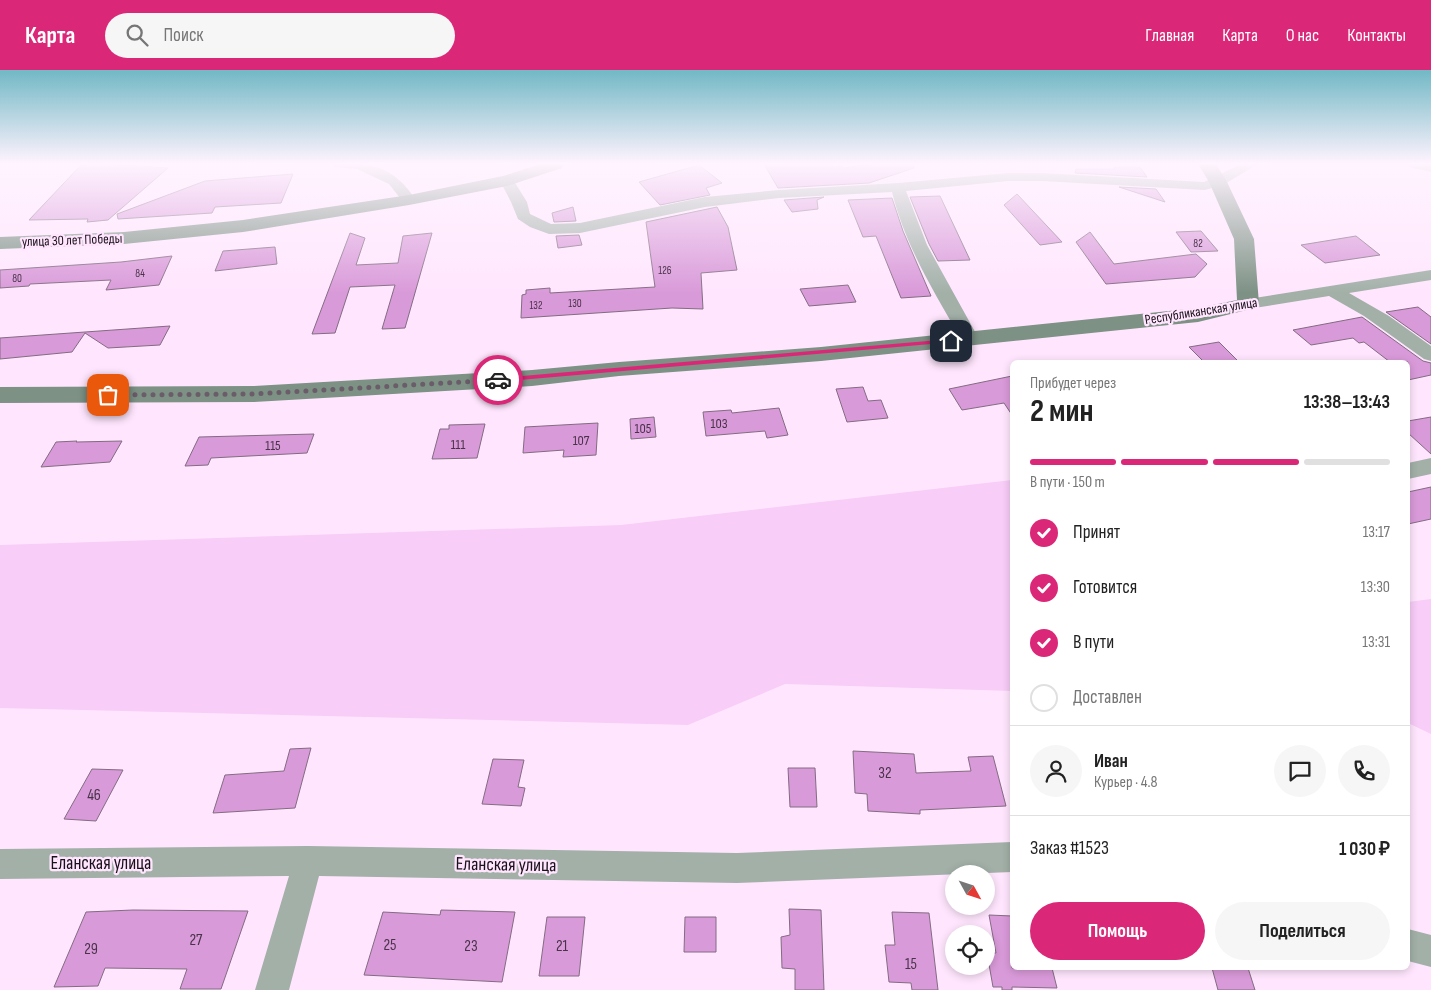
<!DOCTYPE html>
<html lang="ru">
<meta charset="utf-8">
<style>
body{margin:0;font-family:"Sofia Sans Condensed",sans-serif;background:#f6f6f6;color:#222;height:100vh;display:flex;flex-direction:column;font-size:19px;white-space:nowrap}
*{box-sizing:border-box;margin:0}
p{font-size:16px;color:#767676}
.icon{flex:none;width:28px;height:28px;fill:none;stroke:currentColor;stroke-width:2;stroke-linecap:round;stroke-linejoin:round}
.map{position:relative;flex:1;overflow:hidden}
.sheet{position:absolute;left:1010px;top:290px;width:400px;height:610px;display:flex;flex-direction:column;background:#fff;border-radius:8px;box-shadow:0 2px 8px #0003}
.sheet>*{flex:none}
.needle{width:32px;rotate:130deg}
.tools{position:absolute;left:945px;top:795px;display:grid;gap:10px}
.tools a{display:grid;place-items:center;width:50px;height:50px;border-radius:50%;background:#fff;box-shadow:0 2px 8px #0003;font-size:25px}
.pin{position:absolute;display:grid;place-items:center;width:42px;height:42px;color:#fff;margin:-21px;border-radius:10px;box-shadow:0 2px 8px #0006}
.courier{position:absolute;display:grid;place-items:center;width:50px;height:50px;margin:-25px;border:4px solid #db2777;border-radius:50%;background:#fff;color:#222;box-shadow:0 1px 6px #0007}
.head em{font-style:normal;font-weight:700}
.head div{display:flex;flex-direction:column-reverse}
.head{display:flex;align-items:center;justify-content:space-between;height:85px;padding:0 20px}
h1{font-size:32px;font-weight:700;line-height:38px}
.bar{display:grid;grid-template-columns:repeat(4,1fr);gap:8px 5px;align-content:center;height:60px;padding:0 20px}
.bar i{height:6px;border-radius:4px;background:#e0e0e0}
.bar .on{background:#db2777}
.bar p{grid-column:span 4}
.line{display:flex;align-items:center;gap:12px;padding:0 20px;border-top:1px solid #e0e0e0}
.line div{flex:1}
.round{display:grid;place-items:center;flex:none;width:52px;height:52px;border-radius:26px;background:#f6f6f6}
ol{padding:0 20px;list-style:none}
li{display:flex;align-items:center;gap:15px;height:55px}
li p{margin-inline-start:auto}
li .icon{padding:5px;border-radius:50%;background:#db2777;color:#fff;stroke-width:4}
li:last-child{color:#767676}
li i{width:28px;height:28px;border:2px solid #e0e0e0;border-radius:50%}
.action{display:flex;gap:10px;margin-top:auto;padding:10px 20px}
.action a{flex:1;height:58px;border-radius:30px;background:#db2777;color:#fff;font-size:20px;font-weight:700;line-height:58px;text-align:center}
.action a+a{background:#f6f6f6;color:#222}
header{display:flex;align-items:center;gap:30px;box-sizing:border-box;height:70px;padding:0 25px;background:#db2777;color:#fff}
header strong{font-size:24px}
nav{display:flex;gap:28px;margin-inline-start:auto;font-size:18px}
.search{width:350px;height:45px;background:#f6f6f6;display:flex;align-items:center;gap:12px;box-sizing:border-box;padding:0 18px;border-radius:28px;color:#767676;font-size:19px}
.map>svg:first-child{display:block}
.green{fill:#f8cdf8}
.building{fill:#d99ad9;stroke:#826c81}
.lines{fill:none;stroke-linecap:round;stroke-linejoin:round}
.street{fill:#a2b0a8;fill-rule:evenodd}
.secondary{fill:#7d9185;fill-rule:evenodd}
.route{fill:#db2777}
.done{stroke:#6a5c69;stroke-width:5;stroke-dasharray:0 9}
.labels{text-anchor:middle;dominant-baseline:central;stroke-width:4.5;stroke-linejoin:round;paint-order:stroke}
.far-number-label{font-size:11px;fill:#493349}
.far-street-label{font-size:14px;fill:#191119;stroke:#ffe6fe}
.number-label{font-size:14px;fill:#493349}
.near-number-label{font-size:16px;fill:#493349}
.near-street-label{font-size:19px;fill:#191119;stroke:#ffe6fe}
</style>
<header>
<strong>Карта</strong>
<div class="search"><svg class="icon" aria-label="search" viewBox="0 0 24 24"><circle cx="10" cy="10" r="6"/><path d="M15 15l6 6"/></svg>Поиск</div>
<nav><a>Главная</a><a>Карта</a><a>О нас</a><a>Контакты</a></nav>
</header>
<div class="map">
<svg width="1431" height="920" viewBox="0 0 1431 920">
<rect width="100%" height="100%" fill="#ffe6fe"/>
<g class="green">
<path d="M1012 410V621L785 614 688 655 0 638V475L621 455Z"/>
<path d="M1431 529V664L1408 653V532Z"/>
</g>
<g class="building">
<path d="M82 94 124 95 168 98 108 150 87 152 88 149 29 150Z"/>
<path d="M764 94H832L833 97 842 96 844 98 871 94H913L914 98 869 113 778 118Z"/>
<path d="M699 95 722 113 706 118 710 125 660 135 639 112Z"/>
<path d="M1114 97H1140L1147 107 1075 103 1076 99H1114Z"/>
<path d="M293 104 281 133 215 137 212 143 118 149 117 144 205 111Z"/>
<path d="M1119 117 1156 119 1165 132Z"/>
<path d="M1017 124 1062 172 1040 175 1004 135Z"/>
<path d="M940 126 970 190 938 191 929 174 910 127Z"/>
<path d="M824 127 817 130 818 139 792 142 784 130Z"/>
<path d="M892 128 903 161 931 226 901 228 876 166 863 167 848 130Z"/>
<path d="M573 137 576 151 554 152 552 143Z"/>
<path d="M717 137 728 157 737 200 701 203 703 239 672 238 521 248 522 225 526 224V220L550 218V223L655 217 646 152Z"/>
<path d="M1201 161 1218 181 1191 182 1176 162Z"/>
<path d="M1090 162 1114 194 1196 184 1207 194 1195 207 1106 214 1076 172Z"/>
<path d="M350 163 365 168 356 195 398 193 403 166 432 163 405 258 382 259 395 215 350 217 335 263 312 264Z"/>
<path d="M579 165 582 175 558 178 556 166Z"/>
<path d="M1356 166 1380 185 1325 193 1301 175Z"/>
<path d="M275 177 277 194 215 201 223 181Z"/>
<path d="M172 186 159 215 106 220 111 210 30 214 29 216 0 218V200L121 192Z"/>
<path d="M848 215 856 232 809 236 800 219Z"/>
<path d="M1418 237 1431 247V274L1386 242Z"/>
<path d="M1362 247 1423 291 1431 293V305L1408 310V292H1390L1364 272 1359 273 1353 268 1311 275 1293 260Z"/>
<path d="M170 256 160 275 108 278 85 263 72 282 0 289V268Z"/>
<path d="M1219 272 1239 292H1204L1189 277Z"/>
<path d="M1012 306V345L1004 333 962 340 949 319Z"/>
<path d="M863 317 868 331 881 330 888 348 847 352 836 319Z"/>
<path d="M779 338 788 365 767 368 765 361 706 366 703 342 731 340 732 343Z"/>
<path d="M654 347 656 367 631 369 630 349Z"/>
<path d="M1431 347V384L1408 363V351Z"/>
<path d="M598 353 596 385 563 387 564 380 523 383 525 357Z"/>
<path d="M485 354 477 388 432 389 440 359H449V355Z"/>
<path d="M314 364 307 383 211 388 208 395 185 396 199 367Z"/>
<path d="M77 371 76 372 122 371 110 392 41 397 56 372Z"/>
<path d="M1431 417V449L1408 454V422Z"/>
<path d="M311 678 295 738 213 743 225 705 284 701 290 679Z"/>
<path d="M853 681 914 684 916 703 971 701 968 687 993 686 1006 736 920 740V744L868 741 867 724 855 723Z"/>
<path d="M493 689 524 690 518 717 525 718 521 736 482 734Z"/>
<path d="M788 698H815L817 737H790Z"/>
<path d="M92 699 123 700 96 751 64 749Z"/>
<path d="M789 839 821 840 824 920H795V899L782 898 781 867 790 865Z"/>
<path d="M133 840 248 841 221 919H180L187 899 105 898 98 916 54 917 86 842Z"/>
<path d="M441 840 515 842 502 912 364 905 383 842 440 845Z"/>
<path d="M892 842 929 843 938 920H912L911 913 889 912 885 875H895Z"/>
<path d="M989 845 1012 846V898H1052L1057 918 1012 917V920H1002V917H993L987 883H996Z"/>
<path d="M547 847H585L579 906H539Z"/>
<path d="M685 847H716V882H684Z"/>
<path d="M1212 898H1248L1255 920H1218Z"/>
</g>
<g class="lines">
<g class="street">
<path d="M332 94C372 92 393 96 416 130L414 133H404L389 114 357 99 334 97Z"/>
<path d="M1241 94H1258L1223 115 1205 120 1042 111H1008L906 121 927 175 979 269 976 273 970 275 964 273 961 269C934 222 905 175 892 122L779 128 705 137 580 163 549 164 530 157 518 149 511 132 500 111 502 108H512L527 132 530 144 551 154 580 153 705 127 779 120 898 113 1008 103H1042L1204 112Z"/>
<path d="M1407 94H1431V102L1409 97Z"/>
<path d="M1431 200V210L1349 223 1389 246 1431 276V291L1424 289 1364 246 1329 226 1248 239 1242 238 1239 234 1242 230 1248 229Z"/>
<path d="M1431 388V404L1408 409V393Z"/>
<path d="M1012 772V802L737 813 319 806 289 920H255L289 806 0 809V779L308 776 737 783Z"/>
<path d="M1408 859 1431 865V897L1408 891Z"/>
</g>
<g class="secondary">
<path d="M540 94H565L562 98 507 116 409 135 243 162 124 174 0 179V167L124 162 243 150 409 125 503 106Z"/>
<path d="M1198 94H1216L1227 112 1254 169 1259 234 1255 238 1198 252 821 291 619 306 532 316 254 332 0 333V317L254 316 532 300 619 292 821 277 1198 238 1237 230 1234 169 1209 112Z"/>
</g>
</g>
<linearGradient id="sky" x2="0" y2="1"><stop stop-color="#72b8c5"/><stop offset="0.42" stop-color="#fff4ff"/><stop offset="1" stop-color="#fff4ff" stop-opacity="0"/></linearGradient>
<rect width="1431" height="223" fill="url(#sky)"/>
<path class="route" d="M951 269 954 270V272L498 312 495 310 498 308Z"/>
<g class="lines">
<path class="done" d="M108 325 254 324 498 310"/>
</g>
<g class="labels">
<g class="far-number-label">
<text x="1198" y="173">82</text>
<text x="665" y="200">126</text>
<text x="140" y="203">84</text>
<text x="17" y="208">80</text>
<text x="575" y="233">130</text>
<text x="536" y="235">132</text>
</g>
<g class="far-street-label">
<text transform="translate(72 170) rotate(-2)">улица 30 лет Победы</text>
<text transform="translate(1201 241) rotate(-9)">Республиканская улица</text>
</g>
<g class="number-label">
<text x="719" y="353">103</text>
<text x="643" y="358">105</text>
<text x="581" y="370">107</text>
<text x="458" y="374">111</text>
<text x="273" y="375">115</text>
</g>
<g class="near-number-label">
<text x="885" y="703">32</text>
<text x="94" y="725">46</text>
<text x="196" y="870">27</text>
<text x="390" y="875">25</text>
<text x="471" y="876">23</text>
<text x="562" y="876">21</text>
<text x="91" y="879">29</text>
<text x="911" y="894">15</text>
</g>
<g class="near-street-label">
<text x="101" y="793">Еланская улица</text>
<text transform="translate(506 795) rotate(1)">Еланская улица</text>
</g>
</g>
</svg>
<div class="tools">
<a><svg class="needle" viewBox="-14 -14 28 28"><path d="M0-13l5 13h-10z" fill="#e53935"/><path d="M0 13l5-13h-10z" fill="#767676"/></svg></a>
<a><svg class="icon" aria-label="locate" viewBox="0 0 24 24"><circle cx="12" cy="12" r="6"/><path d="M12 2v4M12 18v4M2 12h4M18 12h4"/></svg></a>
</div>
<div class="pin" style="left:108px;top:325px;background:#ea580c"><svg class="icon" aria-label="bag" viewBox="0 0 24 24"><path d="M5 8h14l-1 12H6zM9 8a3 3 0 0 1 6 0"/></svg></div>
<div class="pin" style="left:951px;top:271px;background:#1f2937"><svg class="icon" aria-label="home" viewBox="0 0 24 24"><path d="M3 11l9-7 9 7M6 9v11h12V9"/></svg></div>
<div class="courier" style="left:498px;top:310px"><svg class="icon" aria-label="car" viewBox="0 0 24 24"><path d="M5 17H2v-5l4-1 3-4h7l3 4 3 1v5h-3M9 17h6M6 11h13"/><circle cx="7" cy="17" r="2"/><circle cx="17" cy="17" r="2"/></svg></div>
<section class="sheet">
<div class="head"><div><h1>2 мин</h1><p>Прибудет через</p></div><em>13:38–13:43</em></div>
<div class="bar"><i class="on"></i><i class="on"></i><i class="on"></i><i></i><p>В пути · 150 m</p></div>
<ol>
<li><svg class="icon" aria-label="check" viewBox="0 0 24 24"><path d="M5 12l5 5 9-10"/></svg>Принят<p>13:17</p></li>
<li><svg class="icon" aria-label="check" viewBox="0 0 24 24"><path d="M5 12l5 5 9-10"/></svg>Готовится<p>13:30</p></li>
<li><svg class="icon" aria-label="check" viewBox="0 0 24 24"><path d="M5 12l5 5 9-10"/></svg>В пути<p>13:31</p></li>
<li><i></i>Доставлен</li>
</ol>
<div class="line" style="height:90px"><a class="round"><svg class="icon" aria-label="person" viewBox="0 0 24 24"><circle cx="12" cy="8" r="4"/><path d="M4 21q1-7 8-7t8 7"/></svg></a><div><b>Иван</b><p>Курьер · 4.8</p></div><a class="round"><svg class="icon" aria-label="chat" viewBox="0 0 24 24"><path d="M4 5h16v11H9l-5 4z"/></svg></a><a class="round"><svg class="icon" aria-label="phone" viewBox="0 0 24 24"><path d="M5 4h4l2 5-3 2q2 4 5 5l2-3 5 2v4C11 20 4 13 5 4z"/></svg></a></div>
<div class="line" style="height:65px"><div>Заказ #1523</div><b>1 030 ₽</b></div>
<div class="action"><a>Помощь</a><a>Поделиться</a></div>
</section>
</div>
